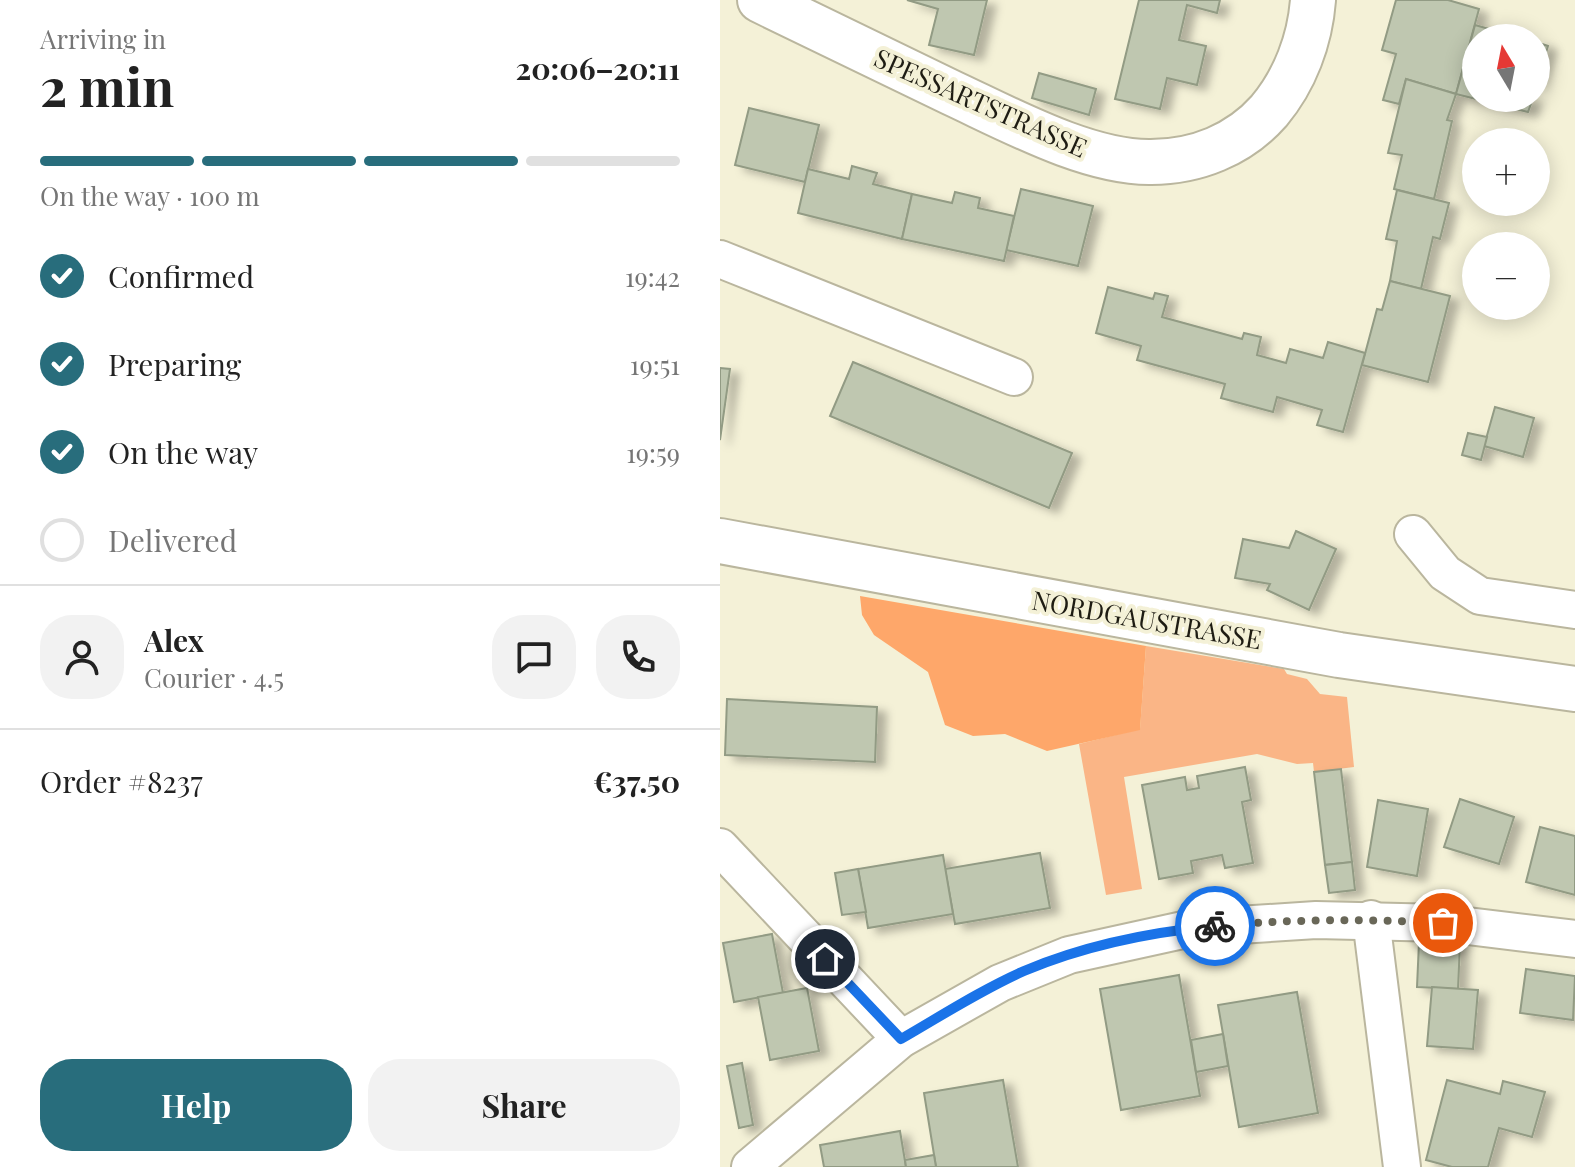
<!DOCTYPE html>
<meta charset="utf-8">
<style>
body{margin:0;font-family:"Playfair Display",serif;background:#f2f2f2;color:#222;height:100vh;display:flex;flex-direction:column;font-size:30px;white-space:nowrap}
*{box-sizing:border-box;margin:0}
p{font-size:26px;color:#767676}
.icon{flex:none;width:44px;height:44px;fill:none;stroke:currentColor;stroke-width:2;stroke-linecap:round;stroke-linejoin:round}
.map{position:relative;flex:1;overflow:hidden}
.drawer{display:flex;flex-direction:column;background:#fff;width:720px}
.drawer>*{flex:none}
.needle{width:52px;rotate:350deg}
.fabs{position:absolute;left:742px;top:24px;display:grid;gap:16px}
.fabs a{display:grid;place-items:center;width:88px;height:88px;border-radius:50%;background:#fff;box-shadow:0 4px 20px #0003;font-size:40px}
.pin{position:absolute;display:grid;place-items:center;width:68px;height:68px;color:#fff;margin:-34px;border:4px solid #fff;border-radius:50%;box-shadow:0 2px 8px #0007}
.courier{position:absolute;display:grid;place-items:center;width:80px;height:80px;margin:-40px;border:6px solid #1a73e8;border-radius:50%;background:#fff;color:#222;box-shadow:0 2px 10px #0007}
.headline em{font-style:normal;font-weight:700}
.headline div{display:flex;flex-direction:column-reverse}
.headline{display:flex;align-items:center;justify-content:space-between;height:136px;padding:0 40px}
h1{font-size:52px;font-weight:700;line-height:60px}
.bar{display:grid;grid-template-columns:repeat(4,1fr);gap:12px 8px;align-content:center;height:96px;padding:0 40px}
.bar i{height:10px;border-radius:6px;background:#e0e0e0}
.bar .current{background:#286d7c}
.bar p{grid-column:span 4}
.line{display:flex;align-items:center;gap:20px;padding:0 40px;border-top:2px solid #e0e0e0}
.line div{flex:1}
.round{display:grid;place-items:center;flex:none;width:84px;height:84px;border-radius:32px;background:#f2f2f2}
ol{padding:0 40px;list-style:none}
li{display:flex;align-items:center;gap:24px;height:88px}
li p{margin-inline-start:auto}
li .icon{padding:8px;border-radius:50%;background:#286d7c;color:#fff;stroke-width:4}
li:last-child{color:#767676}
li i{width:44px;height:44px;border:4px solid #e0e0e0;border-radius:50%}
.cta{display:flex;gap:16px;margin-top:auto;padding:16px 40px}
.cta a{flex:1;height:92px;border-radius:32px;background:#286d7c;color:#fff;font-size:32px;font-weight:700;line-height:92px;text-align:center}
.cta a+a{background:#f2f2f2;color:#222}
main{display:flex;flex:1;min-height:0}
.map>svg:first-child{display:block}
.green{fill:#fab586}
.forest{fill:#fea76a}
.building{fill:#bfc7b0;stroke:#929b84;stroke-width:2;filter:url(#shadow)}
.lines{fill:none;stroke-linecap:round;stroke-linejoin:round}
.minor-casing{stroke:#bab69e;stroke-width:40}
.tertiary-casing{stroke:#bab69e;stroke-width:48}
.secondary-casing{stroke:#bab69e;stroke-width:48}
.minor{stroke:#fff;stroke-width:36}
.tertiary{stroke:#fff;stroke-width:44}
.secondary{stroke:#fff;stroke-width:44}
.done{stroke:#696758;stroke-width:8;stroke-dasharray:0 14.4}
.route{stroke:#1a73e8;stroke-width:10}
.labels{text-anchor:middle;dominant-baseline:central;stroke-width:8;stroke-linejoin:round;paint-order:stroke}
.street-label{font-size:26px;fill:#1e1c13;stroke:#f4f1d7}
</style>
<main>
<section class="drawer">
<div class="headline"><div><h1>2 min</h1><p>Arriving in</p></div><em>20:06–20:11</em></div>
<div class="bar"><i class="current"></i><i class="current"></i><i class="current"></i><i></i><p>On the way · 100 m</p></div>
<ol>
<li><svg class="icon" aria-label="check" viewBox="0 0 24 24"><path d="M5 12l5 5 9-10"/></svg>Confirmed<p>19:42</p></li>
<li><svg class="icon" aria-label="check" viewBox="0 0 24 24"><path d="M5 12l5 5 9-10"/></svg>Preparing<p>19:51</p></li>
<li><svg class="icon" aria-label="check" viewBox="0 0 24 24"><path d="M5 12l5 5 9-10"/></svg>On the way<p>19:59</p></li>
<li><i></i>Delivered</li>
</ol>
<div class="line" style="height:144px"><a class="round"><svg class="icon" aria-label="person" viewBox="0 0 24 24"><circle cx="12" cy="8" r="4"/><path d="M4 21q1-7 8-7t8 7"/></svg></a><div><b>Alex</b><p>Courier · 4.5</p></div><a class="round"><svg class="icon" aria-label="chat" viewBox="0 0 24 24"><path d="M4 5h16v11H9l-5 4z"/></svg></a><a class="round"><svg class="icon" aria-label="phone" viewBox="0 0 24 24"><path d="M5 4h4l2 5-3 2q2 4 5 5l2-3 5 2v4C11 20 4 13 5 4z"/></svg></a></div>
<div class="line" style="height:104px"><div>Order #8237</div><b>€37.50</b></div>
<div class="cta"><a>Help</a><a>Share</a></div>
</section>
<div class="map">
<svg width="855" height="1167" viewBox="0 0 855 1167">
<defs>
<filter id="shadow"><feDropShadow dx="9" dy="5" stdDeviation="4" flood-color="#0004"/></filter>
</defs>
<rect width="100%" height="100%" fill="#f4f1d7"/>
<path class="green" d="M426 646 564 669 567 674 587 679 600 694 627 697 634 767 594 772 593 763 577 764 537 754 404 777 422 889 386 895 359 744 420 729Z"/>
<path class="forest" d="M140 596 426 646 420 730 327 751 285 734 253 736 225 725 208 672 154 635 142 615Z"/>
<g class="building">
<path d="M187 0H267L254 55 209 45 218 9Z"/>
<path d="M419 0H500L497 13 467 5 459 40 486 46 477 85 447 78 440 109 395 99Z"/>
<path d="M676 0H728L759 9 736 94 686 79 679 104 663 100 676 54 662 50Z"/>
<path d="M755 25 801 38H756V98H813L808 112 736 94Z"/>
<path d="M816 42 828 46 816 86Z"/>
<path d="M319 73 376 89 369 115 312 98Z"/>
<path d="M686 79 736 94 727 120 732 121 714 199 674 189 682 155 668 153Z"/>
<path d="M29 108 99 125 85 182 15 165Z"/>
<path d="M132 166 157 173 153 184 192 194 182 239 78 213 88 169 129 179Z"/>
<path d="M301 189 373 206 358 266 286 250Z"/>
<path d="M677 190 729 203 720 239 713 237 701 289 670 281 677 241 666 239Z"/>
<path d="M235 192 260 198 258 208 294 216 284 261 182 239 192 194 232 203Z"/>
<path d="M670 281 730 296 708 382 642 365 657 309 662 310Z"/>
<path d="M388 287 433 299 435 293 448 296 442 317 522 339 524 333 541 337 537 355 566 363 570 349 603 358 608 342 645 353 623 432 597 425 602 410 557 397 553 412 501 398 505 384 417 360 421 346 376 333Z"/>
<path d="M133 362 352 453 329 508 110 416Z"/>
<path d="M0 368 10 369 0 440Z"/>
<path d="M775 407 814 418 803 457 764 446Z"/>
<path d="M748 433 767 437 761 460 742 455Z"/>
<path d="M576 531 616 549 589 610 547 590 550 584 515 578 523 539 569 548Z"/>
<path d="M7 699 157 707 155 762 5 755Z"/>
<path d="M525 767 531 800 522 802 533 863 505 868 502 855 471 861 473 873 439 879 422 785 465 777 467 790 479 788 477 776Z"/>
<path d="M621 769 632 862 605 865 594 772Z"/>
<path d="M740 799 794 817 779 864 724 847Z"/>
<path d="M658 800 708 809 697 876 647 867Z"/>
<path d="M820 827 855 836V895L806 882Z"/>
<path d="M320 853 330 908 235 924 225 869Z"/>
<path d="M223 855 233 914 148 928 138 869Z"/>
<path d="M632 862 635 890 609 893 605 865Z"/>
<path d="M138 869 146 912 122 915 115 873Z"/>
<path d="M52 934 63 993 14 1002 3 943Z"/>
<path d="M699 942 740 944 738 989 697 987Z"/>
<path d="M806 969 855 976 853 1020 800 1013Z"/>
<path d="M459 975 480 1096 401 1110 380 989Z"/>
<path d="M712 987 758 990 753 1049 707 1046Z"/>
<path d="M87 988 99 1051 50 1060 38 997Z"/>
<path d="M577 992 598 1113 519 1127 498 1005Z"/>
<path d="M503 1034 508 1066 476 1072 471 1040Z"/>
<path d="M22 1063 33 1125 19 1128 7 1066Z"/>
<path d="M283 1080 298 1167H216L204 1093Z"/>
<path d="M727 1080 780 1094 783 1081 825 1092 812 1137 779 1128 768 1167H732L706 1160Z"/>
<path d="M180 1131 186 1167H104L100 1145Z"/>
<path d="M214 1155 216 1167H186L185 1160Z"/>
</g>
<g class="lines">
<defs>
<g id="minor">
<path d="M0 259 294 377"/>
<path d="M693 534 725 573 760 596 855 610"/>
<path d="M0 847 181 1039"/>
<path d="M651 919 682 1167"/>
<path d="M30 1167 181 1039 280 983 349 955 472 928 596 920 723 923 855 939"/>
</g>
<path id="tertiary" d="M40 0C104 31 168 62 232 93 288 119 368 163 431 162 476 162 519 145 549 111 575 80 590 40 593 0"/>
<path id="secondary" d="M0 541 619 655 855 689"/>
</defs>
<use href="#minor" class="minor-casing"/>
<use href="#tertiary" class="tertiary-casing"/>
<use href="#secondary" class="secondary-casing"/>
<use href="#minor" class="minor"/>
<use href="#tertiary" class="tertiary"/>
<use href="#secondary" class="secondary"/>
</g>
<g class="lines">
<path class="done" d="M495 926C571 919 646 919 723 923"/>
<path class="route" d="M105 959 181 1039C221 1016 261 990 304 971 363 946 432 932 495 926"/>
</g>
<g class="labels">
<g class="street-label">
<text transform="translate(261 102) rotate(24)">SPESSARTSTRASSE</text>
<text transform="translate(427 619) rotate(10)">NORDGAUSTRASSE</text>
</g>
</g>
</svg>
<div class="fabs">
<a><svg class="needle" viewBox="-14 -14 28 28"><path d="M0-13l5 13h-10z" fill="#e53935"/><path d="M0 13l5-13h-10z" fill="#767676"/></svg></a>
<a>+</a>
<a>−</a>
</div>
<div class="pin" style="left:723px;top:923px;background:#ea580c"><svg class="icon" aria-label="bag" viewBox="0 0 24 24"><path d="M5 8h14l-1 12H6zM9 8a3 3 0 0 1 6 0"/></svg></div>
<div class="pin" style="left:105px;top:959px;background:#1f2937"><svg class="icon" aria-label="home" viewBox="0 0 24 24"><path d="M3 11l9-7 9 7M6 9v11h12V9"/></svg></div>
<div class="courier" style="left:495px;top:926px"><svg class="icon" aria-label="bike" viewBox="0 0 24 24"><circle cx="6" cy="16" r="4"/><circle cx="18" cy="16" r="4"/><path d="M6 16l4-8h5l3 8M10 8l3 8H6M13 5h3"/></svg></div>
</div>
</main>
